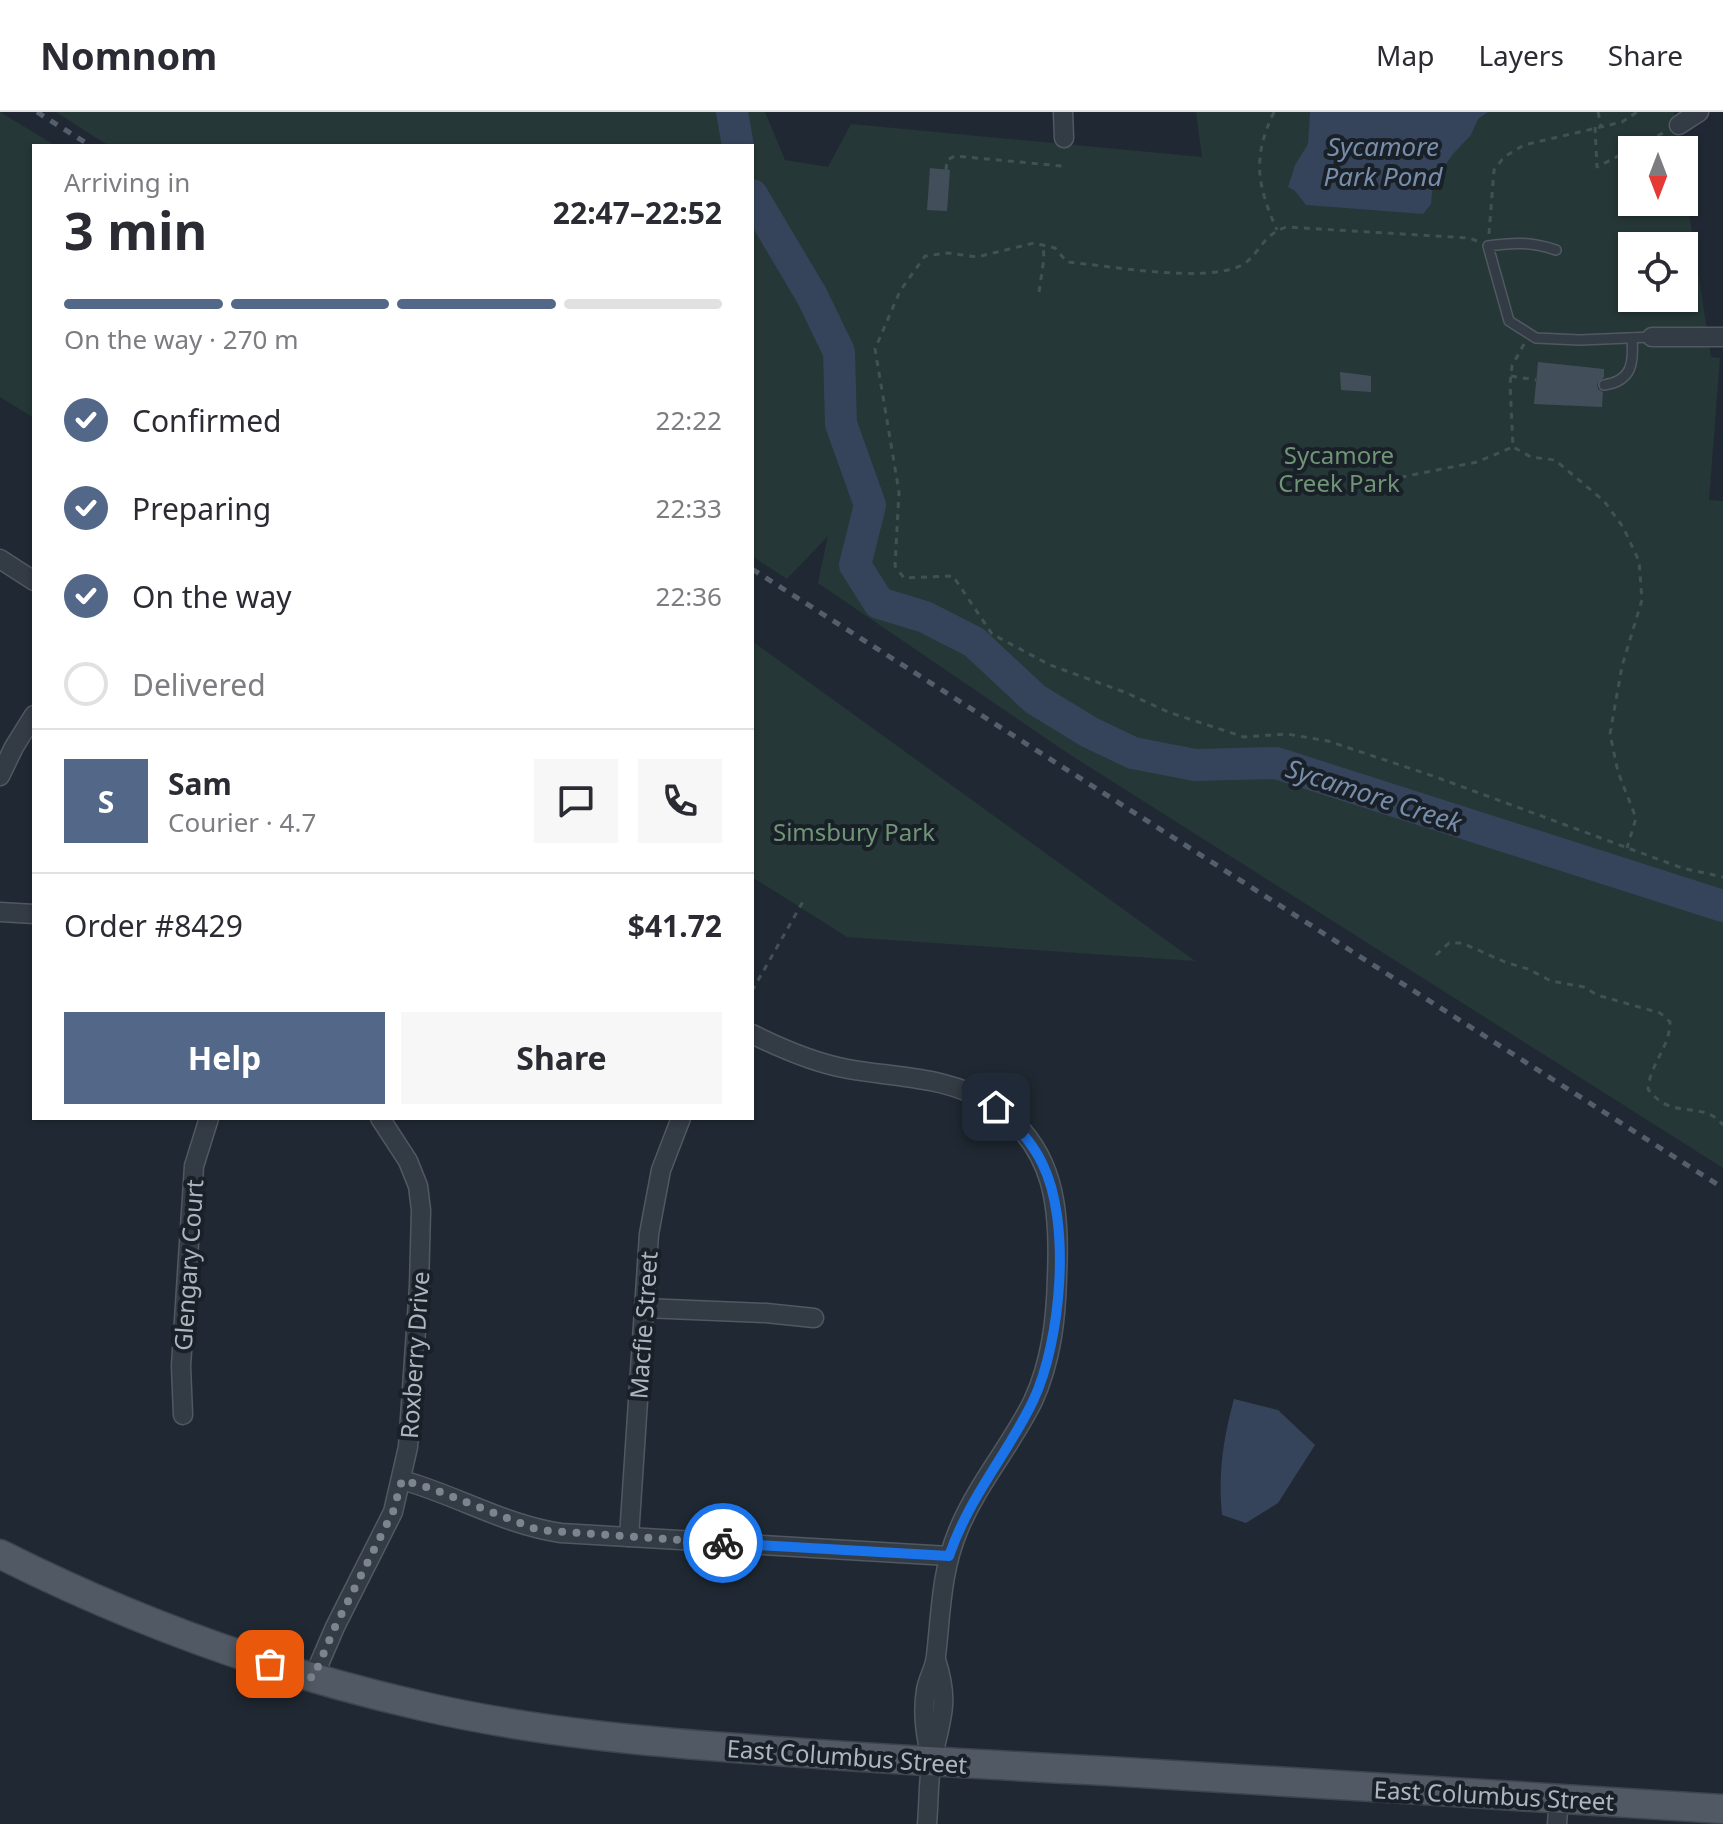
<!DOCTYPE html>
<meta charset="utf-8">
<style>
body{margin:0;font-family:"Noto Sans",sans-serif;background:#f7f7f7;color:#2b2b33;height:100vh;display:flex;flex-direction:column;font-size:30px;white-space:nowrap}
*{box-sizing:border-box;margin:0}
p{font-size:26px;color:#7c7c81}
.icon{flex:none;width:44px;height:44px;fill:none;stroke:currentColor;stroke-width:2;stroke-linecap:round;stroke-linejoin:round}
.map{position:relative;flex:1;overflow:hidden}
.drawer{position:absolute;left:32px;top:32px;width:722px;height:976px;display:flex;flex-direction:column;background:#fff;border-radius:0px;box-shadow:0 2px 6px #0004}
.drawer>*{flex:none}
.needle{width:52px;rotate:180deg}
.tools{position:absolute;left:1618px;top:24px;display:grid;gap:16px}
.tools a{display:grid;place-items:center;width:80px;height:80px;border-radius:0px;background:#fff;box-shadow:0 2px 6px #0004;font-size:40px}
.pin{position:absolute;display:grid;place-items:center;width:68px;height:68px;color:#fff;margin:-34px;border-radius:16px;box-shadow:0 4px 12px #0006}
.courier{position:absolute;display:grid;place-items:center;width:80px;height:80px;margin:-40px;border:6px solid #1a73e8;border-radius:50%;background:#fff;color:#222;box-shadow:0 2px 10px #0007}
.head em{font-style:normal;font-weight:700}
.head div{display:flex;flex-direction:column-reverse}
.head{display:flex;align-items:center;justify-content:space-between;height:136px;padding:0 32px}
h1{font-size:52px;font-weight:700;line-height:60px}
.bar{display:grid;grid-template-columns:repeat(4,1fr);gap:12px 8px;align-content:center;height:96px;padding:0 32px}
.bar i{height:10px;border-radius:6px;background:#e1e1e2}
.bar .on{background:#536788}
.bar p{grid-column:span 4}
.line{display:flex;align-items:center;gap:20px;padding:0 32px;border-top:2px solid #e1e1e2}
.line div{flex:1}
.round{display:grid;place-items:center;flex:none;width:84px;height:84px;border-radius:0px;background:#f7f7f7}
ol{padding:0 32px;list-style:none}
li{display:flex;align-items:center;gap:24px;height:88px}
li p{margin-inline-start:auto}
li .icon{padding:8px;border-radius:50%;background:#536788;color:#fff;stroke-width:4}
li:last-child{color:#7c7c81}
li i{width:44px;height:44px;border:4px solid #e1e1e2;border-radius:50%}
.primary-button{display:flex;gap:16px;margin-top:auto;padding:16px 32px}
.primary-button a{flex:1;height:92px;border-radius:0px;background:#536788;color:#fff;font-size:32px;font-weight:700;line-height:92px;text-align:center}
.primary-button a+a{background:#f7f7f7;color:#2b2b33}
header{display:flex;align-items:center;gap:48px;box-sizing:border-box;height:112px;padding:0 40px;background:#fff;border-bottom:2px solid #e1e1e2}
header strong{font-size:38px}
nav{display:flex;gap:44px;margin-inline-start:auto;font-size:28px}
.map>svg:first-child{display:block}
.green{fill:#253736;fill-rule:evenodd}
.water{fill:#35445a}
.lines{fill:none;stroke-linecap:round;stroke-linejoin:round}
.river{stroke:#35445a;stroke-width:32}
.building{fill:#434e5b}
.lane-casing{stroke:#515862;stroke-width:12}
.street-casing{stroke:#515862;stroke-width:21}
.primary-casing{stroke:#3d444e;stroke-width:31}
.path{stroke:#415254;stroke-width:3;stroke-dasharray:6 6;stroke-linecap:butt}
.lane{stroke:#333b44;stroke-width:9}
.street{stroke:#333b44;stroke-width:18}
.primary{stroke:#515a64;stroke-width:28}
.rail{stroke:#555f6b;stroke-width:5;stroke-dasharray:8 8;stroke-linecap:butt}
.done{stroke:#7c848f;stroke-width:8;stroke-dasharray:0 14.4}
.route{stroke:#1a73e8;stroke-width:10}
.labels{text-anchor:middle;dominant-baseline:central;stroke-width:8;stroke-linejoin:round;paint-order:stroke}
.park-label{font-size:24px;fill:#6f9576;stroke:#192028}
.street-label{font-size:24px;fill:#adb5c1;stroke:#192028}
.water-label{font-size:26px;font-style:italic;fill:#778da9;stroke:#192028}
</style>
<header>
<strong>Nomnom</strong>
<nav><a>Map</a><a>Layers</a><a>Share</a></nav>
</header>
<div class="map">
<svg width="1723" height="1712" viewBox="0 0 1723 1712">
<rect width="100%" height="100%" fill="#202933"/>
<g class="green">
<path d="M0 0 56 34H34V306L0 285Z"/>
<path d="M56 0H765L785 48 828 55 851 12 1202 45 1196 0H1674L1679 38H1632V90H1684V68L1711 245 1720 246 1709 388 1723 389V1056L1069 642 818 471 828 424 787 467 752 444V34H109ZM1632 134H1684V186H1632Z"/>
<path d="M752 529 1195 849 847 825 752 765Z"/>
</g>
<g class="water">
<path d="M1310 0H1488L1478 7 1471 23 1453 42 1433 71 1431 92 1423 102 1306 93 1295 79 1288 75 1295 53 1308 32Z"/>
<path d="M1234 1287 1278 1298 1315 1333 1278 1391 1246 1411 1222 1403C1218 1360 1223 1328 1234 1287Z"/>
</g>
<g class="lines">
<g class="river">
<path d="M732 0 738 34"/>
<path d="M752 83 812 184 839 240 841 312 870 393 855 453 879 491 925 505 974 530 1035 587 1089 620 1133 641 1195 653 1276 651 1723 794"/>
</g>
</g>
<g class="building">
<path d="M930 56 950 58 947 99 927 98Z"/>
<path d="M1538 250 1604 257V265L1597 272 1598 277 1603 280 1602 295 1534 292Z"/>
<path d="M1340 260 1371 264V280L1341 278Z"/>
</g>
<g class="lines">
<defs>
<g id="lane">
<path d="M1556 138C1532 130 1513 130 1488 134L1509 209 1536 226 1580 228 1652 225"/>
<path d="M1604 273C1632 269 1634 251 1632 226"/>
</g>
<g id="street">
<path d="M1063 0 1064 26"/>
<path d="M1679 13 1699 0"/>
<path d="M1652 225H1723"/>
<path d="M0 447 34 469"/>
<path d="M0 664 14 635 34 603"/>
<path d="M0 800 34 802"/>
<path d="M752 922C782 937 815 951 848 957 898 966 949 964 993 993 1056 1035 1060 1098 1057 1165 1056 1208 1051 1250 1033 1289 1011 1334 977 1372 958 1419 941 1460 941 1501 936 1544 935 1556 928 1566 926 1578 922 1603 926 1626 932 1650"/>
<path d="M644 1196 766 1201 814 1206"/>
<path d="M183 1303 181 1254 194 1054 209 1006"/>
<path d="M402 1368C456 1383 505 1413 561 1421L949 1444"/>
<path d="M629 1425 649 1122 661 1058 681 1006"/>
<path d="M313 1566 335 1515 393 1400 408 1335 419 1174 421 1098 418 1074 408 1049 380 1006"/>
<path d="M927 1712C929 1691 928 1668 932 1648 941 1606 950 1591 936 1548"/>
<path d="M1557 1712 1559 1687"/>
</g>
<path id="primary" d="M0 1442C133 1509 277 1561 422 1594 534 1620 649 1630 763 1638 878 1647 992 1653 1107 1659 1312 1670 1518 1685 1723 1697"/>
</defs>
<use href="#lane" class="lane-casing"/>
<use href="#street" class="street-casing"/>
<use href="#primary" class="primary-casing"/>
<g class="path">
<path d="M1274 0C1252 46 1257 73 1277 118"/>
<path d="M1598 0 1601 14"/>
<path d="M1595 15 1597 55 1665 20"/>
<path d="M946 58 947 48 955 44 1062 54"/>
<path d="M1489 122 1494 58 1504 45 1524 33 1622 10 1637 0"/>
<path d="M1477 129 1469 126 1286 115C1260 124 1259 145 1240 154 1201 171 1111 154 1067 150L1055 136 1034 131 977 145 948 141 925 144 900 179 875 237 899 380 895 454 904 466 953 464 992 522 1050 553 1127 581 1168 600 1244 625 1287 622 1328 629 1433 664 1682 756 1723 765"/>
<path d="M1039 180 1044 146 1043 133"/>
<path d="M1524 232 1512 254 1510 272 1513 335 1531 345 1555 348 1604 389 1623 415 1639 449 1642 488 1622 554 1610 622 1618 660 1636 706 1627 736"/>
<path d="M1511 264 1536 268"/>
<path d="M1377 370 1477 350 1513 335"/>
<path d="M1436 843 1449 831H1462L1505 850 1528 857 1551 869 1584 875 1597 883 1660 901 1670 910C1670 935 1650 952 1648 977 1672 1010 1703 987 1723 1013"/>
<path d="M752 879 805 786"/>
</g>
<use href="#lane" class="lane"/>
<use href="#street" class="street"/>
<use href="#primary" class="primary"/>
<g class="rail">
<path d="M37 0 91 34"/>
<path d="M752 457 1723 1076"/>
</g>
</g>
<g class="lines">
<path class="done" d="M270 1552 313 1566 335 1515 393 1400 402 1368 430 1376 538 1418 723 1431"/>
<path class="route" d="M723 1431 949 1444C969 1385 1007 1343 1033 1289 1061 1230 1072 1110 1042 1051 1031 1028 1014 1012 996 995"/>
</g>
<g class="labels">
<g class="park-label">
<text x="1339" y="342">Sycamore<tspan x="1339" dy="28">Creek Park</tspan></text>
<text x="854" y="719">Simsbury Park</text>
</g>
<g class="street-label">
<text transform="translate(188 1153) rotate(-86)">Glengary Court</text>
<text transform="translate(643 1213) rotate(-86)">Macfie Street</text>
<text transform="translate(414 1243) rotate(-86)">Roxberry Drive</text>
<text transform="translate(847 1644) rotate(4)">East Columbus Street</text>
<text transform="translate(1494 1683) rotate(3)">East Columbus Street</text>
</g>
<g class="water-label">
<text x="1383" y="34">Sycamore<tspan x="1383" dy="30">Park Pond</tspan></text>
<text transform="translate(1374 683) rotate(18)">Sycamore Creek</text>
</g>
</g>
</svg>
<div class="tools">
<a><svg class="needle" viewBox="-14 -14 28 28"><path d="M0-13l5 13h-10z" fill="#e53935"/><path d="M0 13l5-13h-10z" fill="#7c7c81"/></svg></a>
<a><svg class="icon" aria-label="locate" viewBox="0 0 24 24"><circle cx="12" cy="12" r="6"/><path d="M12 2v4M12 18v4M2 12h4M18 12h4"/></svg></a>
</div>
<div class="pin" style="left:270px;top:1552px;background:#ea580c"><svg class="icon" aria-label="bag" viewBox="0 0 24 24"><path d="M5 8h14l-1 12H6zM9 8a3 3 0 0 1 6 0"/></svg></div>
<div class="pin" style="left:996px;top:995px;background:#1f2937"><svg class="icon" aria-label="home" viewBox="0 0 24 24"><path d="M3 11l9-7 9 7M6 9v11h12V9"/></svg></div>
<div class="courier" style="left:723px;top:1431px"><svg class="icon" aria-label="bike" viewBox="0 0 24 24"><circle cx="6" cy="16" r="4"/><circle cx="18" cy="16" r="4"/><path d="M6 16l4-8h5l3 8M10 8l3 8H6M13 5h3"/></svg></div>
<section class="drawer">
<div class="head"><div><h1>3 min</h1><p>Arriving in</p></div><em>22:47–22:52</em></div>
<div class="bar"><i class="on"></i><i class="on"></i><i class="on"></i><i></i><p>On the way · 270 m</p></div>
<ol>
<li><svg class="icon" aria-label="check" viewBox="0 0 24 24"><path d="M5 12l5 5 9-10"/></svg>Confirmed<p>22:22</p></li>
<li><svg class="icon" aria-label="check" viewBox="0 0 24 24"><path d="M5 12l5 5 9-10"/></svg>Preparing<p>22:33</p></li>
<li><svg class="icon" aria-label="check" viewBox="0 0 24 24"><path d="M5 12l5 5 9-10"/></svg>On the way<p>22:36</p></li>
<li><i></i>Delivered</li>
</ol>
<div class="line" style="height:144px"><b class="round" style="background:#536788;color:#fff">S</b><div><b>Sam</b><p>Courier · 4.7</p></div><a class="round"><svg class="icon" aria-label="chat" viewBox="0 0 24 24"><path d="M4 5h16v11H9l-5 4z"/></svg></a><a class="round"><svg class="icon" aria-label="phone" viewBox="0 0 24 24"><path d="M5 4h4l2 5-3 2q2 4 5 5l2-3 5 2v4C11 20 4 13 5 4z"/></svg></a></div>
<div class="line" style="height:104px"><div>Order #8429</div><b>$41.72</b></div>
<div class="primary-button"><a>Help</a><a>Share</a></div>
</section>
</div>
